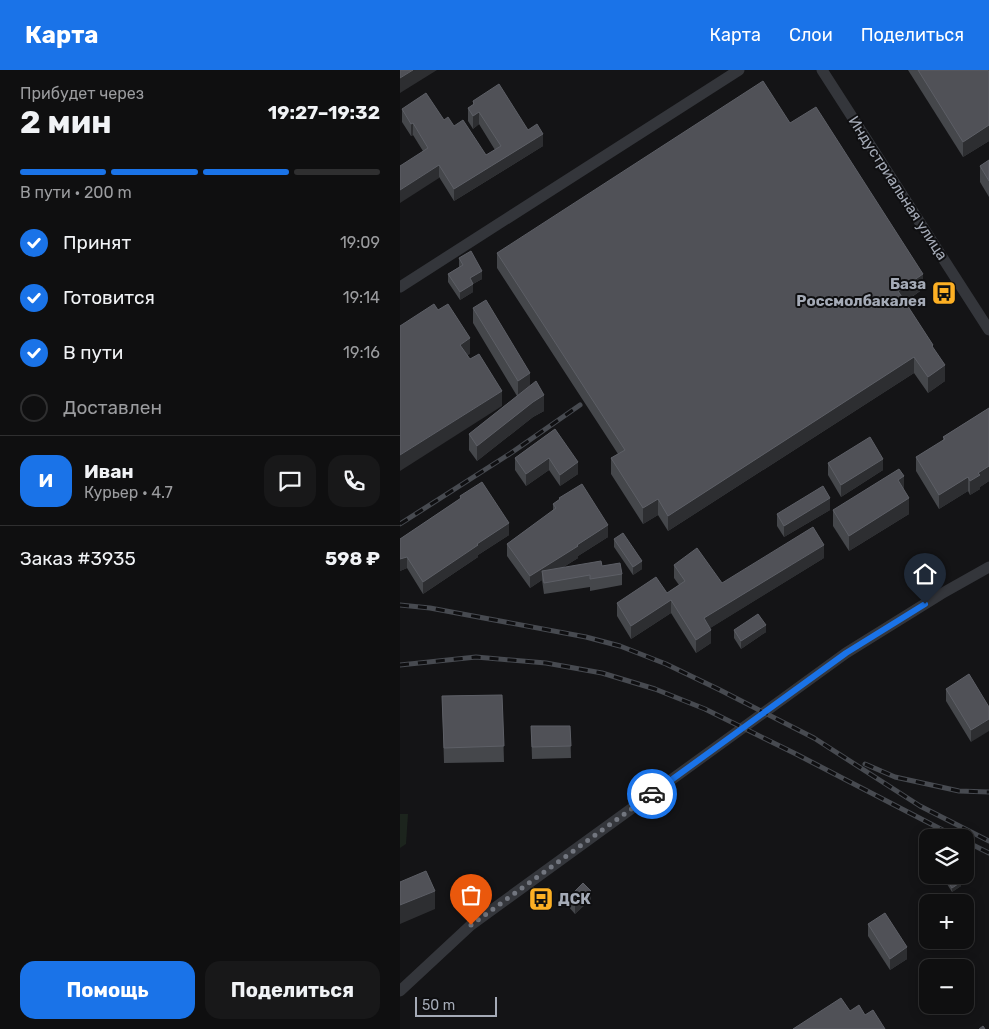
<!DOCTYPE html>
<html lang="ru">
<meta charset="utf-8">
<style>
body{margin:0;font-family:Rubik,sans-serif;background:#181819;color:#f1f3f6;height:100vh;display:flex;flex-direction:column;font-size:19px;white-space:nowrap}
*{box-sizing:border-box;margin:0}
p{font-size:16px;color:#9b9c9f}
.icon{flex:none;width:28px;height:28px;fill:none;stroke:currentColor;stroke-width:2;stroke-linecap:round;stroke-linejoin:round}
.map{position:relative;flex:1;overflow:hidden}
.side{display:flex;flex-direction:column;background:#0f0f10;width:400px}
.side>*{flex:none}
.controls{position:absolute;left:519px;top:759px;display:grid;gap:10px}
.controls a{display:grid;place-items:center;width:55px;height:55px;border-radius:10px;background:#0f0f10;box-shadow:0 2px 12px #0003,0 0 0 1px #2f2f30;font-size:25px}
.scale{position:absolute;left:15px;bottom:12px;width:82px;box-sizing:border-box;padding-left:5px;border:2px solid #a5abb7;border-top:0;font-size:14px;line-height:18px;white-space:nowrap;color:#a5abb7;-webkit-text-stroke:4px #0f0f11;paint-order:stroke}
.pin{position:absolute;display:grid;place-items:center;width:42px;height:42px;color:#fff;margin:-51px -21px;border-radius:50% 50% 50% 0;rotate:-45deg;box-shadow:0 0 5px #0007}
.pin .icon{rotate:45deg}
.courier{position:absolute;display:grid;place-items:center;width:50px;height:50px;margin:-25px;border:4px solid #1a73e8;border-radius:50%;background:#fff;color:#222;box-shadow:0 1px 6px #0007}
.overview em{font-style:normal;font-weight:700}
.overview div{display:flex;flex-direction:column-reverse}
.overview{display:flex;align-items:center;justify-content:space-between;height:85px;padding:0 20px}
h1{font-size:32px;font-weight:700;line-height:38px}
.bar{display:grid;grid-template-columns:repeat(4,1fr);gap:8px 5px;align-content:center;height:60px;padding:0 20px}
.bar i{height:6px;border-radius:4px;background:#2f2f30}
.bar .active{background:#1a73e8}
.bar p{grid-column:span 4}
.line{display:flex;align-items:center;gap:12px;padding:0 20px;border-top:1px solid #2f2f30}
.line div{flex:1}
.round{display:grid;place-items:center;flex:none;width:52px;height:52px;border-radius:15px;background:#181819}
ol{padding:0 20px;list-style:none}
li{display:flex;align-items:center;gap:15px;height:55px}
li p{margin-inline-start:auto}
li .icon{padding:5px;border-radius:50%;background:#1a73e8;color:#fff;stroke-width:4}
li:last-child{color:#9b9c9f}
li i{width:28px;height:28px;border:2px solid #2f2f30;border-radius:50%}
.primary-button{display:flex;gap:10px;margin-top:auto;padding:10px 20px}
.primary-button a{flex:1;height:58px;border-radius:15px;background:#1a73e8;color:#fff;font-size:20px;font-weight:700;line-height:58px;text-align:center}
.primary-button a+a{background:#181819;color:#f1f3f6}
header{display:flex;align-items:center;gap:30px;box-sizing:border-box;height:70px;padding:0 25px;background:#1a73e8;color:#fff}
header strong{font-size:24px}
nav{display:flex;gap:28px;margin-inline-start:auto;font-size:18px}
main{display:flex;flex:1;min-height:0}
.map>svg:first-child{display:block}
.green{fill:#1c241d}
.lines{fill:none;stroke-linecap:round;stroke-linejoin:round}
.minor{stroke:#34363b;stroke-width:11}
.rail-casing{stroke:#474a50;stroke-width:5}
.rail{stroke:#0f0f11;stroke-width:3;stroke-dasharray:9;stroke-linecap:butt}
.wall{fill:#45474b}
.shaded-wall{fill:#2d2e31}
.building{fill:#505157;stroke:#5d5f66}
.done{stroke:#72767f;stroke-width:5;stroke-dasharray:0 9}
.route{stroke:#1a73e8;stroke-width:6}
.labels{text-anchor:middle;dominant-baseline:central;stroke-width:4;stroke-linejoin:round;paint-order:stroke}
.street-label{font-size:15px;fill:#a5abb7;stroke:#0f0f11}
.poi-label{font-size:15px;font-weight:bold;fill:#a5abb7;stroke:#0f0f11;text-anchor:end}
</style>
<header>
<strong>Карта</strong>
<nav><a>Карта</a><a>Слои</a><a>Поделиться</a></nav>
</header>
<main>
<section class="side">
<div class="overview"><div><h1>2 мин</h1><p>Прибудет через</p></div><em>19:27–19:32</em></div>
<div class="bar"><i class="active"></i><i class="active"></i><i class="active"></i><i></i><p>В пути · 200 m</p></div>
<ol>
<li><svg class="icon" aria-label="check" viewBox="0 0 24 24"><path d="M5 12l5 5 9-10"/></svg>Принят<p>19:09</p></li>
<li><svg class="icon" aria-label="check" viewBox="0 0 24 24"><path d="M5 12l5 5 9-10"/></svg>Готовится<p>19:14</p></li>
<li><svg class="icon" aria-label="check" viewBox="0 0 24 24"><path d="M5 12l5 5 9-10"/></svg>В пути<p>19:16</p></li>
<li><i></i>Доставлен</li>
</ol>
<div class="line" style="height:90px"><b class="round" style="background:#1a73e8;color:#fff">И</b><div><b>Иван</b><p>Курьер · 4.7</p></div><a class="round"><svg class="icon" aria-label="chat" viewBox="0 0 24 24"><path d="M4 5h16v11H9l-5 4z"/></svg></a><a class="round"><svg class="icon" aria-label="phone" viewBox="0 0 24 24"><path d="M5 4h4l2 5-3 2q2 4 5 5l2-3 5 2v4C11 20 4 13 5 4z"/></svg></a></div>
<div class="line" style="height:65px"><div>Заказ #3935</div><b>598 ₽</b></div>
<div class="primary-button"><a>Помощь</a><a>Поделиться</a></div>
</section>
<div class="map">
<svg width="589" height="959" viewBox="0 0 589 959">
<rect width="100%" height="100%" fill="#141416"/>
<path class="green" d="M0 744H8L6 774 0 778Z"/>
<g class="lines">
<g class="minor">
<path d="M422 0 589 260"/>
<path d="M0 217 339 0"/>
<path d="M0 921 71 855 446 583 541 524 589 497"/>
</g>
<defs>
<g id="rail">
<path d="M0 454 111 383 180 335"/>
<path d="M0 535 30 538 186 567 220 576 266 594 320 620 414 668 520 736 589 771"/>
<path d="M0 595 76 587 146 593 202 603 255 619 305 639 396 684 558 768"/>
<path d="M465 694 495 707 559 721 589 722"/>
<path d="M565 771 589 783"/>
</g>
</defs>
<use href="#rail" class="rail-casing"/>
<use href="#rail" class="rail"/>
</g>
<g class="wall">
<path d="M508 0H588L589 2V71L563 87Z"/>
<path d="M73 31 128 60 143 76 54 131 13 65 11 66 2 52V39L44 50 54 56 86 85 95 80 79 54 73 59 68 51V38L73 35Z"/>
<path d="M390 53 523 219 505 232 533 278 545 311 528 323 514 303 268 461 258 445 243 454 211 404V388L218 384 97 198V183Z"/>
<path d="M589 90V127L580 112V96Z"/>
<path d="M59 188 82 209 73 214V222L60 230 48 212V204L59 197Z"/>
<path d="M73 238 130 316 144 341 133 347 77 391 69 380V364L117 326 73 253Z"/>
<path d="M589 338V411L580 417V419L570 425 568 421 539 439 516 401V387L543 371V367Z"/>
<path d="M155 359 178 404 160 416 149 400 126 416 115 400V388Z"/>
<path d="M428 393 483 400 441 427 428 405Z"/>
<path d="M504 420 509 444 449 481 433 456V440Z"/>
<path d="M60 426 109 465 78 485V487L23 524 7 498 0 501V469L60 429Z"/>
<path d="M159 428 208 467 178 486V488L162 498 202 496 222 504V515L190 521V517L144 524 142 510 130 518 107 486V474L153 441V434L159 430Z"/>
<path d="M430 440 384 467 377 456V444Z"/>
<path d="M214 469 242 499 233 505 214 477Z"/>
<path d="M424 488 310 558 311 573 296 583 271 543 231 569 217 546V533L267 523 279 515 274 508V495L322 513Z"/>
<path d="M334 560 366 562 341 579 334 568Z"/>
<path d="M546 619 589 637 571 672 546 631Z"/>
<path d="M102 625 104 692 44 693 42 626Z"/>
<path d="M131 656H170L171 688 132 689Z"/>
<path d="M547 810 561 816 552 822 547 814Z"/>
<path d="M168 828 191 829 175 844 168 836Z"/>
<path d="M468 854 507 889 490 900 468 866Z"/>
</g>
<g class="shaded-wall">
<path d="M13 0H37L0 23V8Z"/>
<path d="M79 42V54L73 59V46Z"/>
<path d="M13 53V65L11 66V54Z"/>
<path d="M589 55V71L563 87V72Z"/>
<path d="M143 64V76L54 131V119Z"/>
<path d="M39 95V108L0 133V120Z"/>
<path d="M82 201V209L73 214V222L60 230V222L70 208Z"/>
<path d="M523 204V219L498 236V221Z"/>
<path d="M70 268V284L60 290V275Z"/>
<path d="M514 287V303L268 461V446Z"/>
<path d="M545 295V311L528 323V307Z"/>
<path d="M130 303V318L118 326V311Z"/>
<path d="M102 321V336L0 401V385Z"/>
<path d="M144 325V341L133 347 77 391V376L133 332Z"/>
<path d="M149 388V400L126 416V404Z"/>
<path d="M483 389V400L441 427V415Z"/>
<path d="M178 392V404L160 416V405Z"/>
<path d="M589 396V411L580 417V419L570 425V411L578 403Z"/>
<path d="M504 406V422L498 410Z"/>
<path d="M568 407V421L539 439V425Z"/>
<path d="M430 428V440L384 467V456Z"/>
<path d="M509 428V444L449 481V466Z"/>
<path d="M258 429V445L243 454V438Z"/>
<path d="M109 453V465L78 485V487L23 524V512L77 474Z"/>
<path d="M208 455V467L178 486V488L144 509 142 501V510L130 518V506Z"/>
<path d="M424 475V488L304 562V548Z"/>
<path d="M7 487V498L0 501V489Z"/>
<path d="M242 491V499L233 505V497Z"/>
<path d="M271 530V543L231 569V556Z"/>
<path d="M366 555V562L341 579V571Z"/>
<path d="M311 560V573L296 583V570Z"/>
<path d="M589 649V661L571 672V660Z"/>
<path d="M561 812V816L552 822V818Z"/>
<path d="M35 821V839L0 854V835Z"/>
<path d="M191 821V829L175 844V836Z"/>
<path d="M507 877V889L490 900V889Z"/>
</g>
<g class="building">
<path d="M0 0H13L0 8Z"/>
<path d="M518 0H588L589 2V55L563 72Z"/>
<path d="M363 11 390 53 416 37 523 204 498 221 533 275 532 276 545 295 528 307 514 287 268 446 258 429 243 438 211 388 225 380 97 183Z"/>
<path d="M99 14 128 60 137 54 143 64 54 119 39 95 0 120V96L28 78 13 53 11 54 2 39 26 23 44 50 48 47 54 56 63 50 86 85 101 76 79 42 73 46 68 38 74 34 73 31Z"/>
<path d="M589 90V111L580 96Z"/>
<path d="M71 181 82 201 70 208 73 214 60 222 48 204 63 195 59 188Z"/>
<path d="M86 230 130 303 118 311 73 238Z"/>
<path d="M34 234 38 240 48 234 70 268 60 275 70 289 79 284 102 321 0 385V256Z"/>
<path d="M136 311 144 325 133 332 77 376 69 364Z"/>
<path d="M589 338V396L578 403 580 405 570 411 568 407 539 425 516 387 545 369 543 367Z"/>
<path d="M155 359 178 392 160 405 149 388 126 404 115 388Z"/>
<path d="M470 367 483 389 441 415 428 393Z"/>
<path d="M499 399 504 406 498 410 509 428 449 466 433 440Z"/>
<path d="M82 412 109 453 77 474 78 475 23 512 7 487 0 489V469L61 428 60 426Z"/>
<path d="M182 414 208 455 177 475 178 476 130 506 107 474 156 438 153 434 160 429 159 428Z"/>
<path d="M423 416 430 428 384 456 377 444Z"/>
<path d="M413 457 424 475 304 548 311 560 296 570 271 530 231 556 217 533 256 507 267 523 285 511 274 495 297 478 322 513Z"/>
<path d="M223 463 242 491 233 497 214 469Z"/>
<path d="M201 491 202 496 220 493 222 504 190 509V505L144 513 142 501Z"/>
<path d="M358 544 366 555 341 571 334 560Z"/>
<path d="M569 604 589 637V649L571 660 546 619Z"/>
<path d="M102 625 104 676 44 678 42 626Z"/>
<path d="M131 656H170L171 676 132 677Z"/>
<path d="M26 801 35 821 0 835V812Z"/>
<path d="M555 805H556L561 812 552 818 547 810Z"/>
<path d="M183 813 191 821 175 836 168 828Z"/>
<path d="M485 843 507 877 490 889 468 854Z"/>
<path d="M441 928 450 941 459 935 465 945 473 940 485 959H393Z"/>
<path d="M583 956 585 959H579Z"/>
</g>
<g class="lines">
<path class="done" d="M71 855 252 724"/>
<path class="route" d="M252 724 446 583 525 534"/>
</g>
<defs>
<symbol id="bus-square" viewBox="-11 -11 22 22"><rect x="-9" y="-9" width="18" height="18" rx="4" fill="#fdb024" stroke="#0f0f11"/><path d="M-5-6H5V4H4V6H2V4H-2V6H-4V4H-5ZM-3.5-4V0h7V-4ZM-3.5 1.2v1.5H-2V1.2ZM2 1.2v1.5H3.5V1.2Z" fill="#111"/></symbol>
</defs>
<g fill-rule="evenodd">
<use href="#bus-square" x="530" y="209" width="28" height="28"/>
<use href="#bus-square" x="127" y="815" width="28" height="28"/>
</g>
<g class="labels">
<g class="street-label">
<text transform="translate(498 118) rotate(57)">Индустриальная улица</text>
</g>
<g class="poi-label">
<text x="526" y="214">База<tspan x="526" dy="17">Россмолбакалея</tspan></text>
<text x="158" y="829" text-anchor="start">ДСК</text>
</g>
</g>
</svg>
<div class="controls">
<a><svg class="icon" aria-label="layers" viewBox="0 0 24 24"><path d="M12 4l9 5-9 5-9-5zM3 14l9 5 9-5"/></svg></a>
<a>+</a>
<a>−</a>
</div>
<div class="scale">50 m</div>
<div class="pin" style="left:71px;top:855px;background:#ea580c"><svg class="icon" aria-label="bag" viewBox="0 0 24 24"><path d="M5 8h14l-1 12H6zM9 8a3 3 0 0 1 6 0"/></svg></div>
<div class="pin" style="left:525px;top:534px;background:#1f2937"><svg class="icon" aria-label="home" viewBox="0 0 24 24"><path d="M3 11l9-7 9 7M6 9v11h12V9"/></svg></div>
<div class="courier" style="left:252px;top:724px"><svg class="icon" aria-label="car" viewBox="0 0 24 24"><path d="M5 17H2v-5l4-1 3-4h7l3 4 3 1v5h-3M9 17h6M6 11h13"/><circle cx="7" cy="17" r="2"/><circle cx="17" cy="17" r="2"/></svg></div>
</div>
</main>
